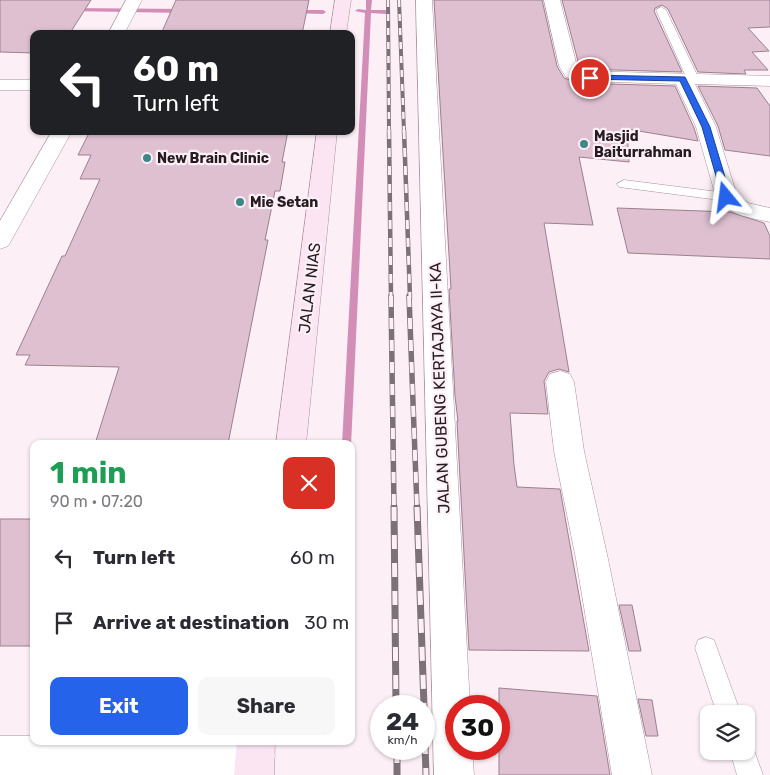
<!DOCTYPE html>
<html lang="en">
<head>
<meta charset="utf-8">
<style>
	:root { --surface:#fff; --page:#f7f7f7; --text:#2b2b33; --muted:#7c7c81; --accent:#2563eb }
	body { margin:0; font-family:Rubik,sans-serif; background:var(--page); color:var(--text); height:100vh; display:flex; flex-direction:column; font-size:19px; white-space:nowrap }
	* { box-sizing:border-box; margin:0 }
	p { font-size:16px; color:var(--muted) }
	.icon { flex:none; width:28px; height:28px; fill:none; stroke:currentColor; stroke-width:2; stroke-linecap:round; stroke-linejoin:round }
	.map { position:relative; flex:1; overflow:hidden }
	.details { position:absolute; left:30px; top:440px; width:325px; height:305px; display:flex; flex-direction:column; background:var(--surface); border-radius:10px; box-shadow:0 1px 4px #0004 }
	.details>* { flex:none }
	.guide { position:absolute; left:30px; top:30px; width:325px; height:105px; border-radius:10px; box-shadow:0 1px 4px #0004; background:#202124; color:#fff; overflow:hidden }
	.fabs { position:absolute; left:700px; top:705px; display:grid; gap:10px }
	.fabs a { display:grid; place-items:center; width:55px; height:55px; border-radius:10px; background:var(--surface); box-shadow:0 1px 4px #0004; font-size:25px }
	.speed { position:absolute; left:370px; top:695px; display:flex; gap:10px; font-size:25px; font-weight:700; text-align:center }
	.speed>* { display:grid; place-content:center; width:65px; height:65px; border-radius:50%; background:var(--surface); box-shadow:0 1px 4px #0004; line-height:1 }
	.speed small { font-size:12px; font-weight:400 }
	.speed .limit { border:8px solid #d22; background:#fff; color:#111 }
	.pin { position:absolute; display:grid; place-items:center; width:42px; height:42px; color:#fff; margin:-21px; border:2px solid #fff; border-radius:50%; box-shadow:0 1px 5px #0007 }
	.me { position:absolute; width:55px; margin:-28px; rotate:344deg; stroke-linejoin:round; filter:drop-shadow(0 0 4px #0008) }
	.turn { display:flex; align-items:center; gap:18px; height:105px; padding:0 20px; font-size:22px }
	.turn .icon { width:65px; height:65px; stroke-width:2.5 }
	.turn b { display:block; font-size:35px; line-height:42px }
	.round { display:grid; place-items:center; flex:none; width:52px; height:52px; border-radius:10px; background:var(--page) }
	.headline { display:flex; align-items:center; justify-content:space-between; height:85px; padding:0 20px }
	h1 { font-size:30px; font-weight:700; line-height:38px; color:#1e9e55 }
	.action { display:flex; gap:10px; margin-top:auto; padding:10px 20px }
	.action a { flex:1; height:58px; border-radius:10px; background:var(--accent); color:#fff; font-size:20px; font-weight:700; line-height:58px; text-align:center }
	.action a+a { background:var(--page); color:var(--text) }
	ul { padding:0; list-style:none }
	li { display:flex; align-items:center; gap:15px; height:65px; padding:0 20px }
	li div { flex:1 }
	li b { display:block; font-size:19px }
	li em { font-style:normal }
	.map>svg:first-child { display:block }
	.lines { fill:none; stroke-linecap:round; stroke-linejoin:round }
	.stream { fill:#d38eb7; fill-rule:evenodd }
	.building { fill:#dec0d1; stroke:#9c8090 }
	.lane-casing { stroke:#ad90a0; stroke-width:1 }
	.street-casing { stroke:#ad90a0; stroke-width:1 }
	.secondary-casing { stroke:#ad90a0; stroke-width:1 }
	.lane { fill:#fff; fill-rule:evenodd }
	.street { fill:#fff; fill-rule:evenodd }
	.secondary { fill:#fbe5f2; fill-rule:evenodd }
	.rail-far3-casing { stroke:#7d7178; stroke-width:4 }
	.rail-far2-casing { stroke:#7d7178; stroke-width:4.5 }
	.rail-far1-casing { stroke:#7d7178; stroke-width:5.5 }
	.rail-casing { stroke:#7d7178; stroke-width:7 }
	.rail-far3 { stroke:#fceff6; stroke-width:2.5; stroke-dasharray:7; stroke-linecap:butt }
	.rail-far2 { stroke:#fceff6; stroke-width:3; stroke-dasharray:9; stroke-linecap:butt }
	.rail-far1 { stroke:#fceff6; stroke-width:4; stroke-dasharray:11; stroke-linecap:butt }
	.rail { stroke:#fceff6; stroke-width:5; stroke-dasharray:14; stroke-linecap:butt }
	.route { fill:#2563eb; stroke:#184099 }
	.poi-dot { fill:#3f8786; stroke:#fceff6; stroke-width:2 }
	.labels { text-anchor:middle; stroke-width:4.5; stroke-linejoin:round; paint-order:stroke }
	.far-poi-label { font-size:14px; font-weight:bold; fill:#261b21; stroke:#fceff6; text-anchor:start }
	.street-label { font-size:16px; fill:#261b21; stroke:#fceff6 }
</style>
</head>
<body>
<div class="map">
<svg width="770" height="775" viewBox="0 0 770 775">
	<rect width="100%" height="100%" fill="#fceff6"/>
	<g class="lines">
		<g class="stream">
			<polygon points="366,0 372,0 371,10 386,10 389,12 386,14 371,13 351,446 351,444 342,444 365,13 355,11 358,9 366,10"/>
			<polygon points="71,8 184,9 187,11 184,13 69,11 69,9"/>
			<polygon points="293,10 323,10 326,12 323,14 291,13 291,11"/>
		</g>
	</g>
	<g class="building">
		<polygon points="0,0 91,0 70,33 34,34 34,53 0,52"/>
		<polygon points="176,0 309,0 302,34 161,34"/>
		<polygon points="434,0 542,0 557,66 564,78 578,83 675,86 694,128 698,141 627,129 629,162 579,157 593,225 544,223 569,372 559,369 549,372 544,381 548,414 510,413 514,465 517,487 560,489 589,651 469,650 457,421 458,421 455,396 449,289 451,289"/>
		<polygon points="562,0 770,0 770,27 748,28 769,51 752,52 768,70 744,70 746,74 698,72 668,9 662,5 655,8 654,11 682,72 582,69 579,65"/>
		<polygon points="698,86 757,88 770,106 770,156 725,150 718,126"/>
		<polygon points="90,131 288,131 282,162 285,162 280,191 275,191 265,240 268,240 228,444 95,444 119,367 25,365 30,355 16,355 62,256 65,256 100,179 80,179 91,155 78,155"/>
		<polygon points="617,208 730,212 764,223 770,236 770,259 628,253"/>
		<rect x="0" y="519" width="34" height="127"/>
		<polygon points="619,605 632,605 641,651 629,651"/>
		<polygon points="499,688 597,696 610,775 499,775"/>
		<polygon points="638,699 652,700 658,736 646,736"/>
	</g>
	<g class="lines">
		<defs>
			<g id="lane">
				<polygon points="661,7 666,10 699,79 697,81 693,82 687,79 656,10"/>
				<polygon points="624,180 727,193 734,197 727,201 619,187 617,184"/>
				<polygon points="706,637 714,640 741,714 717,714 695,648 698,640"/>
				<polygon points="746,740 751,742 763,775 737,775 730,751 746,751"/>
			</g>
			<g id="street">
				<polygon points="126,0 142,0 124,34 108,34"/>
				<polygon points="416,0 432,0 470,706 456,706 456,749 472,749 474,775 434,775"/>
				<path d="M544 0H560L577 66 581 71 770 76V86L695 84 716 127 737 196 748 203 770 208V222C749 217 729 216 716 197L696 127 676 84 578 81 566 77 559 66Z"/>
				<rect x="0" y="80" width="34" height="10"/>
				<polygon points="52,131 72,131 11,241 8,246 0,249 0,221"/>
				<polygon points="560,371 570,374 574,382 584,451 608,559 652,775 612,775 576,559 554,451 546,382 550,374"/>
				<polygon points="0,736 34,736 34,741 267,741 269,742 275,756 269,770 256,775 0,775"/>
			</g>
			<g id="secondary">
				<polygon points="335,0 351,0 346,34 330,34"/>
				<polygon points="317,131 337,131 306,444 276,444"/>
				<polygon points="237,741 275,741 274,775 234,775"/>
			</g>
		</defs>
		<use href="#lane" class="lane-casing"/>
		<use href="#street" class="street-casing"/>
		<use href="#secondary" class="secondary-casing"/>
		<use href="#lane" class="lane"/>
		<use href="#street" class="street"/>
		<use href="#secondary" class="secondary"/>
		<defs>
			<g id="rail-far3">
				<polyline points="388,0 389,132"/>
				<polyline points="399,0 404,132"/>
			</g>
			<g id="rail-far2">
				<polyline points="389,130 391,298"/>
				<polyline points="404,130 410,298"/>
			</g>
			<g id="rail-far1">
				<polyline points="391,296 394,508"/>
				<polyline points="409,296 417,508"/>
			</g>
			<g id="rail">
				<polyline points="394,507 396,706"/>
				<polyline points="417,507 424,706"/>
				<polyline points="424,712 426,775"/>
				<polyline points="397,749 397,775"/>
			</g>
		</defs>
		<use href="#rail-far3" class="rail-far3-casing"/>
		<use href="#rail-far2" class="rail-far2-casing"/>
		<use href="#rail-far1" class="rail-far1-casing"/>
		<use href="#rail" class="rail-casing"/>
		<use href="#rail-far3" class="rail-far3"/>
		<use href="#rail-far2" class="rail-far2"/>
		<use href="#rail-far1" class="rail-far1"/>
		<use href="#rail" class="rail"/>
	</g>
	<polygon class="route" points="590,75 685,77 710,127 731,197 730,199 723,199 722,197 702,127 680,81 587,79 587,76"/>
	<g class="poi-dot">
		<circle cx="584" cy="144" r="5"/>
		<circle cx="147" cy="158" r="5"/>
		<circle cx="240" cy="202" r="5"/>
	</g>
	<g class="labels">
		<g class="far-poi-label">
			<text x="594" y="141">Masjid<tspan x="594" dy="16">Baiturrahman</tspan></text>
			<text x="157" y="163">New Brain Clinic</text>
			<text x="250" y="207">Mie Setan</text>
		</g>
		<g class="street-label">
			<text transform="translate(309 288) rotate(-83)" y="6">JALAN NIAS</text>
			<text transform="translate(439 388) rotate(-92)" y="6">JALAN GUBENG KERTAJAYA II-KA</text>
		</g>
	</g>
</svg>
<div class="fabs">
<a><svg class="icon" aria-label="layers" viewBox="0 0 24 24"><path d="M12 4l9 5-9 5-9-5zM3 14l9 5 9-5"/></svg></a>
</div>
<div class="speed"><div>24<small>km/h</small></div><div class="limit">30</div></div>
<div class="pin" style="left:590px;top:78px;background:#d93025"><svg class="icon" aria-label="arrive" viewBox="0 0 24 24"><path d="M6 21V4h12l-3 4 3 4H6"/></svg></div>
<svg class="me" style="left:726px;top:197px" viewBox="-20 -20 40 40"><path d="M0-17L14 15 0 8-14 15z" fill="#2563eb" stroke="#fff" stroke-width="4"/></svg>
<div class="guide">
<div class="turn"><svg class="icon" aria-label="left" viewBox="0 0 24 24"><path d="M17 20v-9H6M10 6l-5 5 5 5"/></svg><div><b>60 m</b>Turn left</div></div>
</div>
<section class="details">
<div class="headline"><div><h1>1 min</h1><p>90 m · 07:20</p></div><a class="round" style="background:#d93025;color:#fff"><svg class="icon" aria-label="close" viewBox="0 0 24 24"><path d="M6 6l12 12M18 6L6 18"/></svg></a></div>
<ul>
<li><svg class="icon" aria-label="left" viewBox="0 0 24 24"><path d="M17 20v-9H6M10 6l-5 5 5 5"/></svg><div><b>Turn left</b></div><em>60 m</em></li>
<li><svg class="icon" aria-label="arrive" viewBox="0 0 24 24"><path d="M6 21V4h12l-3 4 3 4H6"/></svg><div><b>Arrive at destination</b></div><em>30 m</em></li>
</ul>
<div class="action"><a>Exit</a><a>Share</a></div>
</section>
</div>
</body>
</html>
